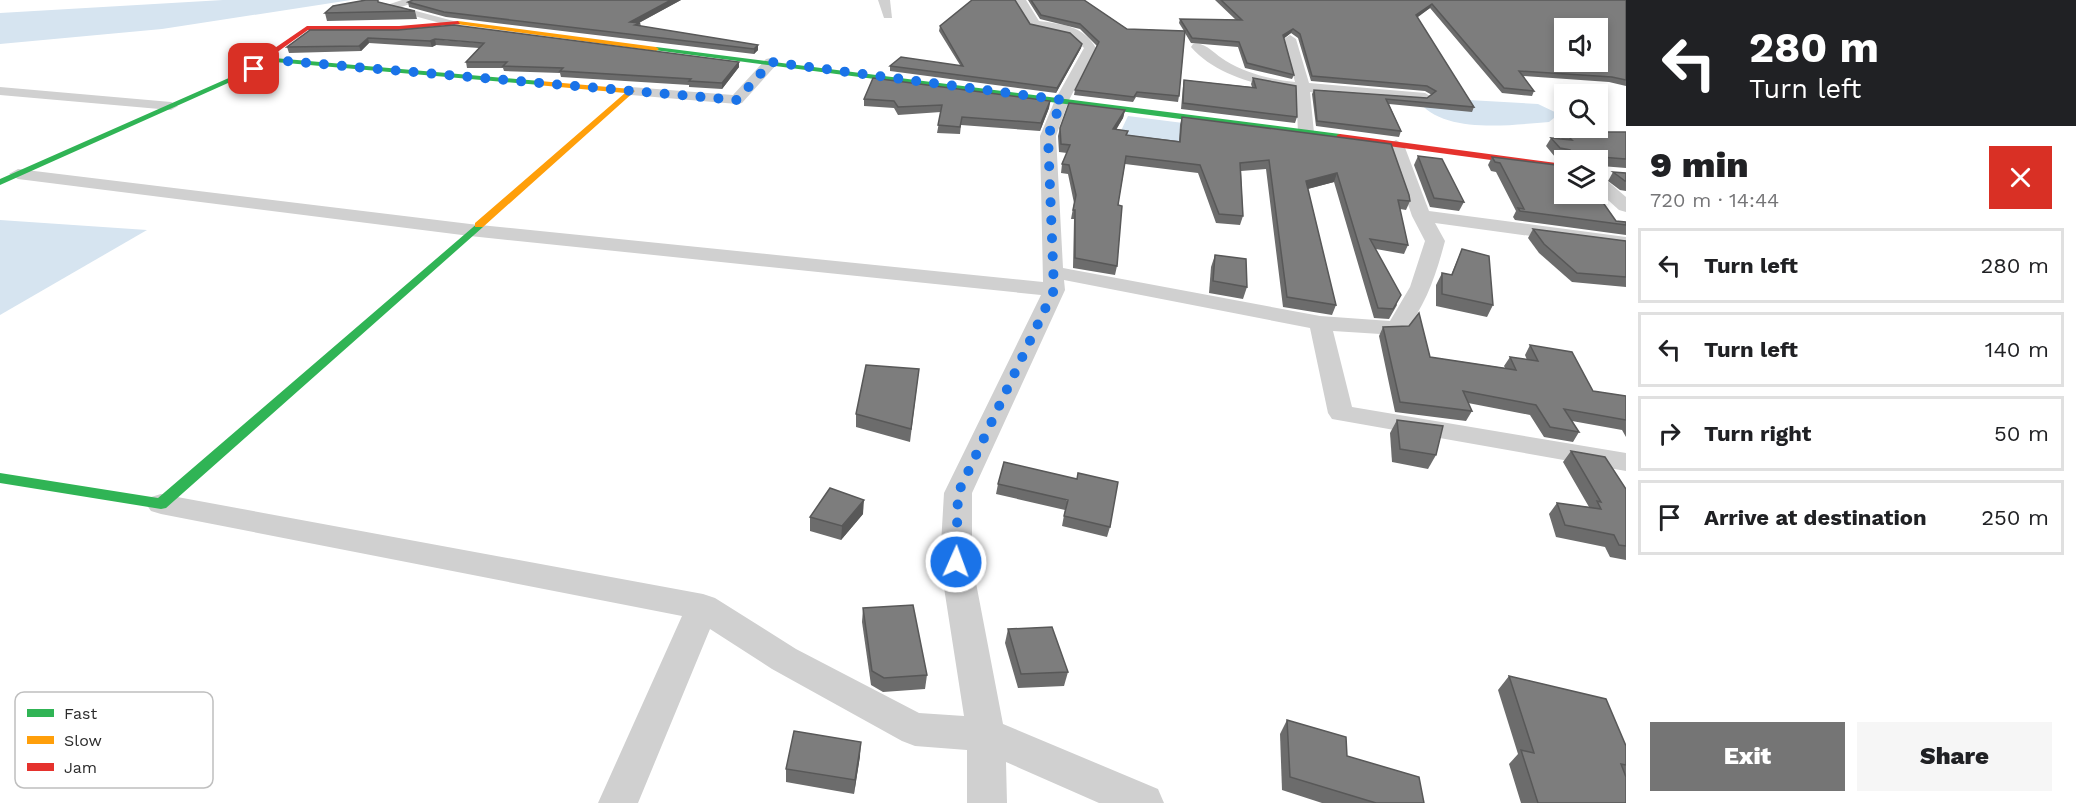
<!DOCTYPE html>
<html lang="en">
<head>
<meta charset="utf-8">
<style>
	:root { --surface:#fff; --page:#f6f6f6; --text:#202124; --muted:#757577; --line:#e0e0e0; --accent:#757575 }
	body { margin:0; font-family:"Work Sans",sans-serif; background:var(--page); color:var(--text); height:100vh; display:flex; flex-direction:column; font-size:22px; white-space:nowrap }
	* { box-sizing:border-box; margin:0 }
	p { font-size:20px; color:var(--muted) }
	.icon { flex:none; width:33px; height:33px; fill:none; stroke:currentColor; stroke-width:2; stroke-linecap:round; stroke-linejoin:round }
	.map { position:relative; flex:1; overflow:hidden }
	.drawer { display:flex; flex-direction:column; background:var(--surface); width:450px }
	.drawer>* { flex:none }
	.top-card { background:#202124; color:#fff; overflow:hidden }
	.controls { position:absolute; left:1554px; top:18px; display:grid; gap:12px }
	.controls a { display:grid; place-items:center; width:54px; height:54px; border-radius:0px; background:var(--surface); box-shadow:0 3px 9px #0003; font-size:30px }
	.pin { position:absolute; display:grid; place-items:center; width:51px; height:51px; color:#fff; margin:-26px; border-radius:12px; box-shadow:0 3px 9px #0006 }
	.me { position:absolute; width:66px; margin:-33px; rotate:2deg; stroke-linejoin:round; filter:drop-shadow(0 0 4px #0008) }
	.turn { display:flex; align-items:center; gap:21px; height:126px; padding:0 24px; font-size:27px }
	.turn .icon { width:78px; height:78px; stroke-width:2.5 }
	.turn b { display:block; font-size:42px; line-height:51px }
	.round { display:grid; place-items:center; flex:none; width:63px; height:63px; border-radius:0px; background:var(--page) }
	.overview { display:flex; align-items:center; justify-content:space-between; height:102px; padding:0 24px }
	h1 { font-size:36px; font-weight:800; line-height:45px }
	.cta { display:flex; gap:12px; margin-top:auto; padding:12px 24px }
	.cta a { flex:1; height:69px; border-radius:0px; background:var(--accent); color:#fff; font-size:24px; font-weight:800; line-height:69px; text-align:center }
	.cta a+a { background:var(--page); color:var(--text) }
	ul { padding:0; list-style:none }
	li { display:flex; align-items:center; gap:18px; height:75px; margin:0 12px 9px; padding:0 12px; border:3px solid var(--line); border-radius:0px }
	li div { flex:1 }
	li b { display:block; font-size:22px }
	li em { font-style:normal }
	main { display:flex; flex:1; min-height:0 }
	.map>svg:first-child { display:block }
	.water { fill:#d6e4f0 }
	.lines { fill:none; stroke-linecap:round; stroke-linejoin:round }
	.street { fill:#d0d0d0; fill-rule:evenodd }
	.fast { fill:#30b455; fill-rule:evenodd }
	.slow { fill:#ff9f0a; fill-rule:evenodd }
	.jam { fill:#e5322d; fill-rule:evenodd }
	.wall { fill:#6c6c6c }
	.shaded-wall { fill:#585858 }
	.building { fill:#7d7d7d; stroke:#585858; stroke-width:1.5; fill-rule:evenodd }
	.route { stroke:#1a73e8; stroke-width:10; stroke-dasharray:0 18 }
	.key { fill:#fff; stroke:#bfbfbf; stroke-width:1.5 }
	.key-label { font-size:16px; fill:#2b2b2b }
</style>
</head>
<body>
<main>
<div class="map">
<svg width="1626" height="803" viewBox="0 0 1626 803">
	<rect width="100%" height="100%" fill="#fff"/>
	<g class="water">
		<polygon points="223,0 351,0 162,29 0,44 0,13"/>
		<path d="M1433 98 1538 104 1559 114 1549 122C1510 125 1441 135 1417 99Z"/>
		<polygon points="1128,116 1191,124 1189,147 1118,137"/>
		<polygon points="0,220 147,230 0,315"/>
	</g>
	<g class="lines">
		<g class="street">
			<polygon points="402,0 422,0 401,7 461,23 455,27 381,7"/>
			<polygon points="878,0 890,0 892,18 884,18"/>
			<path d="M1014 0H1026L1039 21C1062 24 1084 26 1096 48L1069 100 1056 136 1063 268 1320 316 1390 321 1410 287 1425 241 1412 216 1388 145 1396 140 1404 145 1429 211 1626 237V249L1435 223 1445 241C1436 275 1426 305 1404 333L1396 335 1333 331 1352 407 1626 453V471L1332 419 1328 413 1310 328 1064 280 1065 290 972 493V562L1003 724 1158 789 1164 803H1099L1006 762 1007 803H967V750L915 746 902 741 772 669 710 629 638 803H598L682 616 161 514 151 511 146 504 151 497 161 494 703 594 715 598 796 649 919 713 964 716 940 562 944 493 1041 295 470 236 18 179 9 174 18 169 470 224 1043 282 1040 136 1055 100 1084 48 1070 35 1031 27Z"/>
			<path d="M1290 35 1296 39 1309 83 1425 93 1432 97 1425 101 1310 92 1314 133 1306 138 1298 133 1296 90C1261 87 1215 75 1191 47L1193 44C1205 41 1215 55 1226 61 1246 73 1272 80 1295 82L1284 39Z"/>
			<polygon points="771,58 776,59 776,65 742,103 737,104 631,95 624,91 631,87 733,95 766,59"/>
			<polygon points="0,87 171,102 178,106 171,110 0,95"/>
			<polygon points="1598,177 1604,178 1626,197 1626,212 1619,210 1598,191"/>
		</g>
		<g class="fast">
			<polygon points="656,47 1340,134 1344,137 1340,140 654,50"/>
			<polygon points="274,58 540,81 544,83 540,85 275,62 0,185 0,179"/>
			<polygon points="479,222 483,223 483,227 166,508 161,509 0,483 0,473 158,498"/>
		</g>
		<g class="slow">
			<polygon points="458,21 656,47 659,49 656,51 456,24"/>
			<polygon points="540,81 631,89 635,91 483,227 475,227 475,223 625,93 537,85 536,83"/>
		</g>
		<g class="jam">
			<polygon points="458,21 460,24 399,30 308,30 276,53 276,61 272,61 269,52 307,26 399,26"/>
			<polygon points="1340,134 1564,164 1564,170 1337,139 1337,135"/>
		</g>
	</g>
	<g class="wall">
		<polygon points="681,0 639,23 640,23 641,26 758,45 758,50 754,54 446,17 409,7 408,2"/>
		<polygon points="1028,0 1084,0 1127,29 1184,31 1179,23 1180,19 1236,20 1215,0 1626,0 1626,86 1609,82 1523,76 1534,91 1532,96 1502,93 1430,8 1417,17 1474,107 1472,112 1389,104 1401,131 1399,137 1316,126 1312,94 1314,90 1427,98 1432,95 1425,91 1311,81 1298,38 1291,33 1284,38 1294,75 1292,79 1245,68 1238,47 1191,43 1185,33 1179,96 1178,102 1136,97 1133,102 1074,95 1075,90 1097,46 1080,29 1040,19"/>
		<polygon points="379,2 415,11 417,19 327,21 325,13"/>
		<polygon points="1030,24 1082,44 1081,48 1056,93 890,71 890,66 960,65 939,31 940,26"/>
		<polygon points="310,30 739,62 739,67 722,89 689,87 689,85 561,77 560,73 504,71 503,68 467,68 466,62 479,48 436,45 432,47 369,43 361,51 289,53 287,47"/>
		<polygon points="1253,78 1297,117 1295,123 1181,109 1183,86 1184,80 1252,87 1251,84"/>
		<polygon points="864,99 1050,101 1049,108 1040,131 961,125 960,134 937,133 941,112 898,115 894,108 864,106"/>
		<polygon points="1125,110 1123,118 1116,129 1128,131 1127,135 1179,141 1180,125 1182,117 1391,144 1410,201 1406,210 1400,209 1408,245 1404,254 1376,249 1397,305 1389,319 1374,318 1334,182 1308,189 1336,305 1332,315 1283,307 1266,169 1241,171 1243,216 1240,225 1216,223 1198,173 1125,164 1118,205 1117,266 1115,275 1073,268 1074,219 1071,219 1074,203 1068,174 1061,173 1062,164 1067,153 1059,152 1058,136 1060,128"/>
		<polygon points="1564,132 1626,132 1626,168 1601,166 1601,178 1598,184 1598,160 1566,160 1566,159 1555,157 1546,146 1551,138 1561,139"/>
		<polygon points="1418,156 1464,202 1459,211 1430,207 1414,165"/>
		<polygon points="1492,157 1616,221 1626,222 1626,235 1515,220 1513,217 1516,211 1496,172 1491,171 1488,165"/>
		<polygon points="1613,172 1626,173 1626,191 1620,190 1608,181"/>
		<polygon points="1533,229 1626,241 1626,287 1572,282 1539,253 1528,238"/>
		<polygon points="1462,249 1493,305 1487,317 1436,306 1436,285 1442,273 1451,275"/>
		<polygon points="1215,255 1247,287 1243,299 1209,293 1211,267"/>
		<polygon points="1383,327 1430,357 1505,368 1504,366 1510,357 1527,360 1525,355 1530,345 1593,391 1626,396 1626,437 1622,430 1572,421 1579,432 1573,442 1544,437 1530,415 1468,403 1472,411 1466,421 1395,412 1379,336"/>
		<polygon points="919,369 910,442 856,427 856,414"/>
		<polygon points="1397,420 1436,455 1428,469 1392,462 1390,433"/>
		<polygon points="1571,451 1626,489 1626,560 1610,557 1605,547 1556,537 1549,514 1557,503 1589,507 1563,462"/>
		<polygon points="1004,462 1110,527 1107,537 1062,526 1065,510 996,494 998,484"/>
		<polygon points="863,514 841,540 810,531 810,517"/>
		<polygon points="863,608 927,675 925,689 883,692 871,685 862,622"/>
		<polygon points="1008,629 1068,672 1064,686 1018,688 1005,643"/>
		<polygon points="1509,676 1626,746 1626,803 1521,803 1509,764 1518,754 1498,690"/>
		<polygon points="1287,720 1424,803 1322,803 1282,790 1280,734"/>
		<polygon points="860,756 854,794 786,782 786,769"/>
	</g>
	<g class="shaded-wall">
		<polygon points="671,0 681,0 631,27 630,22"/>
		<polygon points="1432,4 1430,8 1414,20 1416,15"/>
		<polygon points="1293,29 1291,33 1282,40 1283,35"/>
		<polygon points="368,38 369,43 361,51 359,46"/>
		<polygon points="435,39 436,45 432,47 430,41"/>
		<polygon points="1082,44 1081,48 1056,93 1057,88"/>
		<polygon points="758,45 758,50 754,54 754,49"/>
		<polygon points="739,62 739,67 722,89 722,83"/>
		<polygon points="1050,101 1049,108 1040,131 1041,123"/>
		<polygon points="1125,110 1123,118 1112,137 1113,129"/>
		<polygon points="1337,173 1334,182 1303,190 1306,181"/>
		<polygon points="864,500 863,514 841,540 842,526"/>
		<polygon points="861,742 860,756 854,794 855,780"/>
	</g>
	<g class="building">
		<polygon points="366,0 378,0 378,2 415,11 325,13 333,6"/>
		<polygon points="413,0 671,0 630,22 640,23 635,25 758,45 754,49 444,12 408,2"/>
		<polygon points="972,0 1015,0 1030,24 1070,33 1082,44 1057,88 890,66 901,57 963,66 940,26"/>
		<polygon points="1031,0 1084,0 1127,29 1185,31 1179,96 1137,92 1134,97 1075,90 1099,42 1080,24 1041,15"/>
		<path d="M1221 0H1626V80L1612 77 1519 71 1534 91 1504 88 1432 4 1416 15 1474 107 1386 99 1401 131 1317 121 1314 90 1427 98 1436 91 1427 86 1312 76 1300 34 1293 29 1283 35 1294 75 1247 63 1239 42 1192 38 1180 19 1242 20ZM1564 28H1598V62H1564Z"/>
		<polygon points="454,25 739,62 722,83 689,81 691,79 560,71 563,68 503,66 507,62 466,62 484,43 435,39 430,41 368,38 359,46 287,47 310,30 398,30"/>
		<polygon points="873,78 1050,101 1041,123 962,117 960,127 938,125 942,105 898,107 894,101 864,99"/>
		<polygon points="1253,78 1296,86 1297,117 1183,103 1184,80 1256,88"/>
		<polygon points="1069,103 1125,110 1113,129 1128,131 1126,135 1180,142 1182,117 1391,144 1409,195 1410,201 1398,200 1408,245 1370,239 1401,295 1393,309 1378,308 1337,173 1306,181 1336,305 1287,297 1269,160 1240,163 1243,216 1219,214 1200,165 1126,156 1118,205 1122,206 1117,266 1075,258 1075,210 1073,210 1076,195 1069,165 1062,164 1070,145 1061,144 1060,128"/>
		<polygon points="1564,132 1626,132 1626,159 1601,157 1601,178 1598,178 1598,160 1571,160 1570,150 1560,148 1551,138 1572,140"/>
		<polygon points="1418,156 1442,159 1464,202 1434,198"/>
		<polygon points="1492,157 1564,166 1564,194 1597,194 1616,221 1626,222 1626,225 1520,211 1518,208 1524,209 1500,163 1495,162"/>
		<polygon points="1613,172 1626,173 1626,181 1625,181"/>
		<polygon points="1533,229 1626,241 1626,277 1577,273 1544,244"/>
		<polygon points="1462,249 1489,256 1493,305 1442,294 1442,273 1452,275"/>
		<polygon points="1215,255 1246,259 1247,287 1213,281"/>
		<polygon points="1419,313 1430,357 1516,370 1510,357 1538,361 1530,345 1572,352 1593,391 1626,396 1626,420 1564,409 1579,432 1550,427 1536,405 1463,391 1472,411 1400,402 1383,327 1409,326"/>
		<polygon points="866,365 919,369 911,429 856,414"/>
		<polygon points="1397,420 1443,426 1436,455 1400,449"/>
		<polygon points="1571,451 1605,457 1626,489 1626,546 1619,545 1614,535 1565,525 1557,503 1601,509 1597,501 1601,502"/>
		<polygon points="1004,462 1077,479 1078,473 1118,482 1110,527 1064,516 1068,500 998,484"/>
		<polygon points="830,488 864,500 842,526 810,517"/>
		<polygon points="913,605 927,675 884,678 872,671 863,608"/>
		<polygon points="1052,627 1068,672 1021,674 1008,629"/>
		<polygon points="1509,676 1606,699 1626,746 1626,765 1621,764 1626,777 1626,803 1538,803 1521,750 1534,753"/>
		<polygon points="1287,720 1346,737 1347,756 1419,777 1424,803 1376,803 1290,777"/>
		<polygon points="794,731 861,742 855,780 786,769"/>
	</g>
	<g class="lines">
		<polyline class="route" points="254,69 274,60 737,100 771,62 1062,100 1048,136 1054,290 958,493 956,562"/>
	</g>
	<rect x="15" y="692" width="198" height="96" rx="9" class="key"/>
	<rect x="27" y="709" width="27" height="8" fill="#30b455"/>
	<rect x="27" y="736" width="27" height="8" fill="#ff9f0a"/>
	<rect x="27" y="763" width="27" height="8" fill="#e5322d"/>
	<g class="key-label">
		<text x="64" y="719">Fast</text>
		<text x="64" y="746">Slow</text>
		<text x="64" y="773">Jam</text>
	</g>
</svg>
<div class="controls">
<a><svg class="icon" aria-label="sound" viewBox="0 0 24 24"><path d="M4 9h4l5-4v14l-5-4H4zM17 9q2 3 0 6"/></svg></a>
<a><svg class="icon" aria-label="search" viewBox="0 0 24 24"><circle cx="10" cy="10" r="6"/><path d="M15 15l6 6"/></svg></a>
<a><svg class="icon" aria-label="layers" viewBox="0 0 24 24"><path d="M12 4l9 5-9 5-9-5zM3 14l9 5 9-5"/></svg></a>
</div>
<div class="pin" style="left:254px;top:69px;background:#d93025"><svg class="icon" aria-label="arrive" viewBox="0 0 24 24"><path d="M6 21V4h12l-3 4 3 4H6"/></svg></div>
<svg class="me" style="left:956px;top:562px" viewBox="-20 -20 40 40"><circle r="17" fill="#1a73e8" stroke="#fff" stroke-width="3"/><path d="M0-11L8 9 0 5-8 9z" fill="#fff"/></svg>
</div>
<section class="drawer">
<div class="top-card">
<div class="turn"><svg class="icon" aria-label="left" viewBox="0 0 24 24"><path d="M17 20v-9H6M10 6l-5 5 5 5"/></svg><div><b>280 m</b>Turn left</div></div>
</div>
<div class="overview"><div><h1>9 min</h1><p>720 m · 14:44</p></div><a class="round" style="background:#d93025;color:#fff"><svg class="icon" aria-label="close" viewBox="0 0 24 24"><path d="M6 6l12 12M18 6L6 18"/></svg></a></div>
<ul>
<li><svg class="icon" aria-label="left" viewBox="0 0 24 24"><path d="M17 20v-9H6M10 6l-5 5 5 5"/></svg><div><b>Turn left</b></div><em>280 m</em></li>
<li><svg class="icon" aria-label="left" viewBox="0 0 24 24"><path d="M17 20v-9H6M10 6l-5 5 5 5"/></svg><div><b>Turn left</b></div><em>140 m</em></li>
<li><svg class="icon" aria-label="right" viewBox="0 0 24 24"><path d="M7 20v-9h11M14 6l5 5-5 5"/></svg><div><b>Turn right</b></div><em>50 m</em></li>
<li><svg class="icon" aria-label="arrive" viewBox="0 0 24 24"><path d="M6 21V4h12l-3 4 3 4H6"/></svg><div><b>Arrive at destination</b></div><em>250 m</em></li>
</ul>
<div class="cta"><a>Exit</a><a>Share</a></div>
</section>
</main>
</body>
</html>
